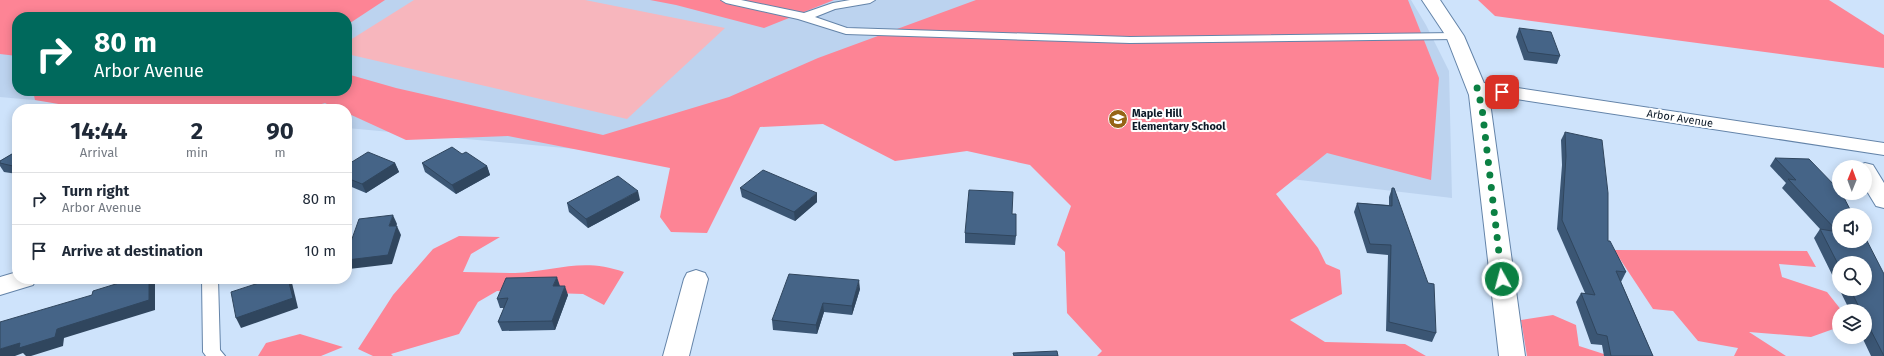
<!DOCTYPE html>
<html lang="en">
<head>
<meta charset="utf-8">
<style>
	:root { --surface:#fff; --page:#f6f6f7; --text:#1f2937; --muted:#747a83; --line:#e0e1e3 }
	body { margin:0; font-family:"Fira Sans",sans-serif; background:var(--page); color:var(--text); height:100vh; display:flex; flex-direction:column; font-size:15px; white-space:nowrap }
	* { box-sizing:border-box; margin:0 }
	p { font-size:13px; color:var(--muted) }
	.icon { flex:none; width:22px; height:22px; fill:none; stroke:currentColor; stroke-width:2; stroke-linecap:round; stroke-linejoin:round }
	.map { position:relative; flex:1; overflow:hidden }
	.side { position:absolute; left:12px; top:104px; width:340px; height:180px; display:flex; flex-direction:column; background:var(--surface); border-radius:16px; box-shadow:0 2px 10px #0003 }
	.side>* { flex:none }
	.top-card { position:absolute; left:12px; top:12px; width:340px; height:84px; border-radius:16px; box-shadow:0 2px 10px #0003; background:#00695c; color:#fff; overflow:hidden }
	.needle { width:26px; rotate:1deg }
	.controls { position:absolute; left:1832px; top:160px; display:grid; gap:8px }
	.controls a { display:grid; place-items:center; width:40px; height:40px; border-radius:50%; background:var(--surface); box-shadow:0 2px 10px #0003; font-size:20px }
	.pin { position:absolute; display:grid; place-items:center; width:34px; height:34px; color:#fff; margin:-17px; border-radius:8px; box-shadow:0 2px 6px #0006 }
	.me { position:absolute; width:44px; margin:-22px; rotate:353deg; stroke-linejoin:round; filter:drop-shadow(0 0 3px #0008) }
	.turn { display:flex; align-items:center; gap:14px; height:84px; padding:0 16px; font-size:18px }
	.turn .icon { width:52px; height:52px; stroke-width:2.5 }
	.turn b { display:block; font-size:28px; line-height:34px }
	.eta { display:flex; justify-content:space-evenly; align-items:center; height:68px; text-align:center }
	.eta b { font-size:24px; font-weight:700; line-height:28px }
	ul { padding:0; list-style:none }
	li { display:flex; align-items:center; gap:12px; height:52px; padding:0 16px; border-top:1px solid var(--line) }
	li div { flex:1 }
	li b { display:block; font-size:15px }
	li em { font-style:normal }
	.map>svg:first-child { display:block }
	.built { fill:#bcd3ef; fill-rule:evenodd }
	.green { fill:#f7b6bd }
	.forest { fill:#fd8495 }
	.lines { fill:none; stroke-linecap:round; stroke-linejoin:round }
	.lane-casing { stroke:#6484a9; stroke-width:2 }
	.street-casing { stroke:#6484a9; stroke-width:2 }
	.secondary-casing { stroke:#6484a9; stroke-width:2 }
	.lane { fill:#fff; fill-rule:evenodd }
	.street { fill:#fff; fill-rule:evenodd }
	.secondary { fill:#fff; fill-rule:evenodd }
	.wall { fill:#3b5674; fill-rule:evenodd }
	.shaded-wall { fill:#30465e }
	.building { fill:#456487; stroke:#30465e }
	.route { stroke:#0b8043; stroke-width:7; stroke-dasharray:0 12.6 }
	.labels { text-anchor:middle; stroke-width:4; stroke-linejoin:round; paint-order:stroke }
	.poi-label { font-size:11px; font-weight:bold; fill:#0d1a28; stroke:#fff; text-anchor:start }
	.street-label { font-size:11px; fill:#0d1a28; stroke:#fff }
</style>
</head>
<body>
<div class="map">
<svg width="1884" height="356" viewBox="0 0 1884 356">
	<rect width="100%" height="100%" fill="#cee3fb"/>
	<path class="built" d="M0 0H1411L1426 25 1449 71 1452 198 749 115 694 160 347 128V109H134L0 97ZM17 17H347V91H17Z"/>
	<polygon class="green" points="414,0 585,0 725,28 627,119 347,54 347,42"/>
	<g class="forest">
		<polygon points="0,0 385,0 347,25 347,17 17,17 17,56 0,54"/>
		<polygon points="650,0 834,0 764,28 676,5"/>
		<polygon points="976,0 1408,0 1439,78 1431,180 1327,153 1276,194 1318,248 1326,264 1340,270 1342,294 1290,320 1325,342 1405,344 1426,356 1097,356 1102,351 1067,313 1065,252 1057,245 1071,206 1030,165 967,151 895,161 823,124 760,127 707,233 671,232 660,217 670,168 508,136 406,140 347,113 347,109 337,109 325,103 305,109 88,109 35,100 33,91 347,91 347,74 396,88 603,135 729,97 818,58"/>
		<polygon points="1478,0 1829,0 1884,35 1884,68 1495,16"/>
		<path d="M459 236 500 237 471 254 463 272C480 272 498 273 515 273 555 271 583 257 624 272L604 305 583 294 497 291 478 302 459 334 391 354 393 356H373L358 349 393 295 433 249Z"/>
		<polygon points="1614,250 1807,251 1816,267 1779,264 1782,277 1827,292 1842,311 1839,311 1839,327 1811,337 1749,332 1786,356 1734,356 1738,348 1698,341 1673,311 1653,309"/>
		<polygon points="1553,315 1576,325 1579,346 1610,356 1527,356 1521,320"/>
		<polygon points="300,334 343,347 321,356 258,356 266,343"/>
	</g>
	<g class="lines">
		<defs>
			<g id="lane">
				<polygon points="721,0 741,0 804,13 833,3 850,0 875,0 870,3 835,9 815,17 847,28 1130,37 1455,33 1461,36 1455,39 1130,43 846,34 798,19 726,3"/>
				<polygon points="202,279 218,279 220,350 225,356 206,356 203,352"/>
			</g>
			<g id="street">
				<polygon points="1477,82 1884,143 1884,155 1470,92 1467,88 1470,84"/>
				<polygon points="1865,163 1873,165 1884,183 1884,208 1876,206 1865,188 1865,167 1856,167"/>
				<polygon points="696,270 705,273 708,279 689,356 663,356 684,279 687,273"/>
				<polygon points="17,272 17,279 36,279 33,285 0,295 0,277"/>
			</g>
			<polygon id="secondary" points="1422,0 1440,0 1464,36 1489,95 1525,356 1499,356 1469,95 1446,36"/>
		</defs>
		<use href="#lane" class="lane-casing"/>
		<use href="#street" class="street-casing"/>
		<use href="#secondary" class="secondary-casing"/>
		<use href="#lane" class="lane"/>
		<use href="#street" class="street"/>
		<use href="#secondary" class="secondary"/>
	</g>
	<g class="wall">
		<polygon points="1519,28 1560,56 1557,64 1524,60 1516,37"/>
		<polygon points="1565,132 1608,241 1626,272 1621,282 1653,356 1604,356 1602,345 1591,344 1576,302 1581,293 1585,293 1557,229 1562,165 1561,140"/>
		<polygon points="17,151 17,174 4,172 0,166 0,161"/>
		<polygon points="462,154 487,166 490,175 456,194 425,172 422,163"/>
		<path d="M1775 158 1839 190 1884 356H1871L1862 337H1865V311H1850L1814 238 1820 229 1782 188 1786 183 1770 166ZM1839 263 1865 289H1839Z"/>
		<polygon points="395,163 399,172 366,193 347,185 347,165"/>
		<polygon points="740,188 817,202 795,221 742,197"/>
		<polygon points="1392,188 1436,333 1432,342 1386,331 1388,255 1367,253 1354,212 1357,203 1389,205 1389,197"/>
		<polygon points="640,200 588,228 569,212 567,203"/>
		<polygon points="1012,214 1016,236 1015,245 965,243 965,233"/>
		<polygon points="560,286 568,295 555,330 502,331 498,322 504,308 500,308 497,299"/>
		<polygon points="860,289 852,315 824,312 817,334 773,330 772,320"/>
	</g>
	<g class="shaded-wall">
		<polygon points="395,163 399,172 366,193 362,184"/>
		<polygon points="487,166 490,175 456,194 452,185"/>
		<polygon points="638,191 640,200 588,228 586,219"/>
		<polygon points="817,193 817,202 795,221 794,212"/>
		<polygon points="393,215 397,224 393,236 389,226"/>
		<polygon points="397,226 401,235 392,264 349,269 347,265 347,260"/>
		<polygon points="557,277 560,286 553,286"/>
		<polygon points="149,279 153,279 155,283 155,310 64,338 63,346 31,356 26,356 23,353 15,356 0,356 0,349 57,329"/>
		<polygon points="288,279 289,279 292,283 298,308 241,328 236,318"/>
		<polygon points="859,280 860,289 852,315 852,306"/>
		<polygon points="565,286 568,295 555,330 552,321"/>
		<polygon points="823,303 824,312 817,334 816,325"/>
	</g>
	<g class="building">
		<polygon points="1519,28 1551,32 1560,56 1528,52"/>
		<polygon points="1565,132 1602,140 1608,193 1608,241 1610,241 1626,272 1616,271 1653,356 1611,356 1607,336 1597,334 1581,293 1595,295 1562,220 1566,156"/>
		<polygon points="452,147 462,154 466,152 487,166 452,185 422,163"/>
		<polygon points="17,151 17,167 0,163 0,161"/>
		<polygon points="368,152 395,163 362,184 347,178 347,165"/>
		<polygon points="1775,158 1809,159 1839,190 1839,193 1842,194 1853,215 1839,215 1839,241 1865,241 1865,237 1884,274 1884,356 1865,319 1865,311 1861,311 1850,289 1865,289 1865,263 1839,263 1839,266 1820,229 1838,232 1788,179 1796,180"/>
		<polygon points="763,170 817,193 794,212 740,188"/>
		<polygon points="618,176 638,191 586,219 567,203"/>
		<polygon points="1392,188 1394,188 1428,283 1434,284 1436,333 1389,322 1391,245 1370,244 1357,203 1392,206"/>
		<polygon points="969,190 1013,192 1012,214 1016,214 1016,236 965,233"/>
		<polygon points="393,215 389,226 397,226 388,255 347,260 347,253 359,219"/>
		<polygon points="789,274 859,280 852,306 823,303 816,325 772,320"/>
		<polygon points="557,277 553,286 565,286 552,321 498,322 508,298 497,299 506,278"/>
		<polygon points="132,279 149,279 149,300 57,329 55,337 19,348 20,343 0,349 0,322 92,295 93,291"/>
		<polygon points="271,279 288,279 293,298 236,318 231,292"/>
		<polygon points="1057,351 1058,356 1014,356 1013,353"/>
	</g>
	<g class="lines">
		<polyline class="route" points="1502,92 1477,88 1482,108 1502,279"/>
	</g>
	<defs>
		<symbol id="school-disc" viewBox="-11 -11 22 22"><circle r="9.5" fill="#956416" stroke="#fff"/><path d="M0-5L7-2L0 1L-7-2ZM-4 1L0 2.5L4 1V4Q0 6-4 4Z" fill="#fff"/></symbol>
	</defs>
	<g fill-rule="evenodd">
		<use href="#school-disc" x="1107" y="108" width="22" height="22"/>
	</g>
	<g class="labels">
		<g class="poi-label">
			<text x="1132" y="117">Maple Hill<tspan x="1132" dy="13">Elementary School</tspan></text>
		</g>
		<g class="street-label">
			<text transform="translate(1680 118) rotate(9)" y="4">Arbor Avenue</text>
		</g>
	</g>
</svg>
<div class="controls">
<a><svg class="needle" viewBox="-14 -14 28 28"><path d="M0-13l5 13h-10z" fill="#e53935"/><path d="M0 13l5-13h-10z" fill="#747a83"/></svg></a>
<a><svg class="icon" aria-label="sound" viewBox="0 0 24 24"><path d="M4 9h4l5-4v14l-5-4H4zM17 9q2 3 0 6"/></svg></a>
<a><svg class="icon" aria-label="search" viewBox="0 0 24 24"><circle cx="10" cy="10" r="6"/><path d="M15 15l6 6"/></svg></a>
<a><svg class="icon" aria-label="layers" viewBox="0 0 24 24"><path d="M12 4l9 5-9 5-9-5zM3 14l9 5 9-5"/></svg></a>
</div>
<div class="pin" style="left:1502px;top:92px;background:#d93025"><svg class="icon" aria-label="arrive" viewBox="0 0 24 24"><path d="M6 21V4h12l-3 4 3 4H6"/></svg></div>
<svg class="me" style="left:1502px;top:279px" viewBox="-20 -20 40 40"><circle r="17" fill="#0b8043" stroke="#fff" stroke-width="3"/><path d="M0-11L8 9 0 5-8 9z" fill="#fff"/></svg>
<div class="top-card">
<div class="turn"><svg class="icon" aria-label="right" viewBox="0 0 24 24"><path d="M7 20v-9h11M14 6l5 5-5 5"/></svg><div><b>80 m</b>Arbor Avenue</div></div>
</div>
<section class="side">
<div class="eta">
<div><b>14:44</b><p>Arrival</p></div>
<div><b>2</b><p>min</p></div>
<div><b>90</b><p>m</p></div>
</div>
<ul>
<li><svg class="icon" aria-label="right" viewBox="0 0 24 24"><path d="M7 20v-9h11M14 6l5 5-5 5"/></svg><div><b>Turn right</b><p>Arbor Avenue</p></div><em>80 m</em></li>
<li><svg class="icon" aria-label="arrive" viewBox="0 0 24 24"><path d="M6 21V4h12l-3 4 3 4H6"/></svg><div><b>Arrive at destination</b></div><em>10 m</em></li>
</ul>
</section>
</div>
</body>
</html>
